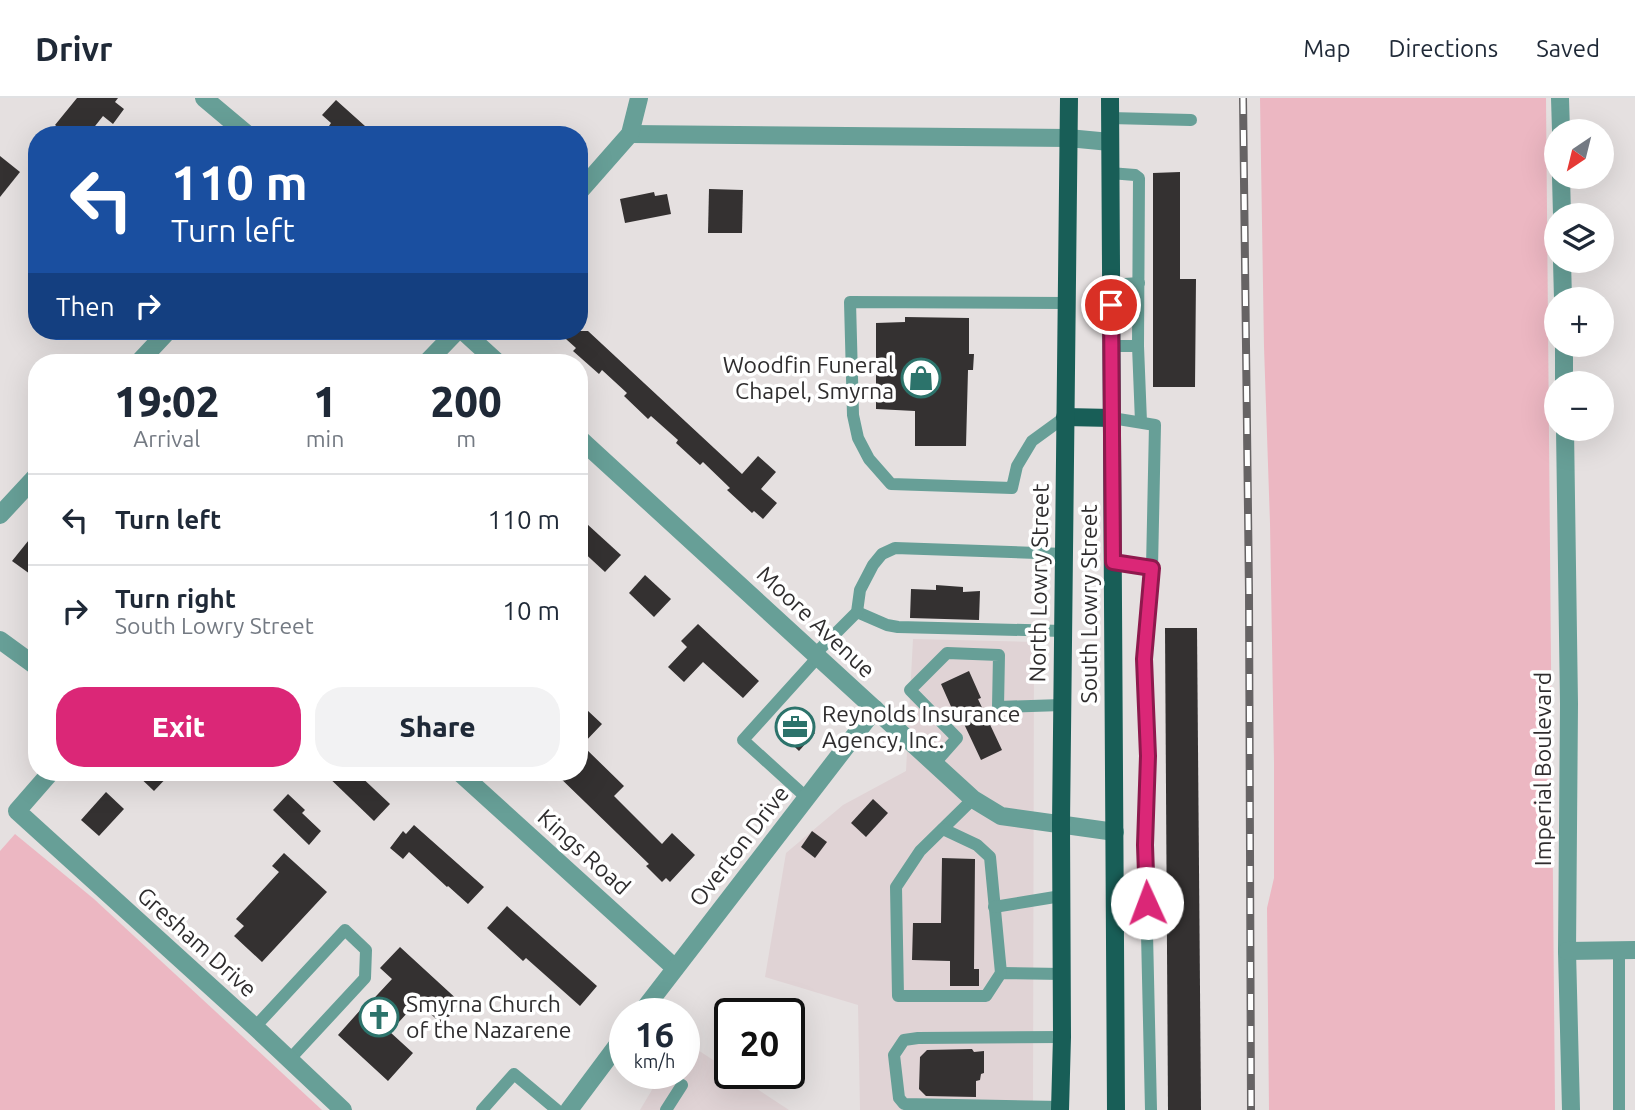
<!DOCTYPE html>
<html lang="en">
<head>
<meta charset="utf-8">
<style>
	:root { --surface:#fff; --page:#f2f2f3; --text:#1f2937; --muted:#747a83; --line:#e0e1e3; --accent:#db2777 }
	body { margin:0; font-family:Ubuntu,sans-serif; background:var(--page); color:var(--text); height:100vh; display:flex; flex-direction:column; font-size:26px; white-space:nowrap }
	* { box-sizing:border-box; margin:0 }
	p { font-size:23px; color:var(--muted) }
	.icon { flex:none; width:38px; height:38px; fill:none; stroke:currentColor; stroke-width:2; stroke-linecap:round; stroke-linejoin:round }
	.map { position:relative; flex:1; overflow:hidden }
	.drawer { position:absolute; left:28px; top:256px; width:560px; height:427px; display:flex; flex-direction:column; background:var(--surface); border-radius:28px; box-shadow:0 7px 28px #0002 }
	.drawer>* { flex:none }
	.banner { position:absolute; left:28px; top:28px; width:560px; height:214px; border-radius:28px; box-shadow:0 7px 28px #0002; background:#1a4fa0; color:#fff; overflow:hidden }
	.needle { width:46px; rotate:215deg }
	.buttons { position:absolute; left:1544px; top:21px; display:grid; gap:14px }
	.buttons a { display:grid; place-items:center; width:70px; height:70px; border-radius:50%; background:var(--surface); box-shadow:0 7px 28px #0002; font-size:35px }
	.speed { position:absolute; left:609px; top:900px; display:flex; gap:14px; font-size:35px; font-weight:700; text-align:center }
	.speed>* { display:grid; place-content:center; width:91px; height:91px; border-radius:50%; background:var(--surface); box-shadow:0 7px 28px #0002; line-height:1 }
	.speed small { font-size:18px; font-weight:400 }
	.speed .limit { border:4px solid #111; border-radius:10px; background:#fff; color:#111 }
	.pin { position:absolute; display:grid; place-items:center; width:60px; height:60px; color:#fff; margin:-30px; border:4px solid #fff; border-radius:50%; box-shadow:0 2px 7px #0007 }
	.me { position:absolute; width:77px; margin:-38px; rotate:358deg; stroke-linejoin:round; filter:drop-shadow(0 0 5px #0008) }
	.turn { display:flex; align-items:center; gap:24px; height:147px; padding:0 28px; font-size:32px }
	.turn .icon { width:91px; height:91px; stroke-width:2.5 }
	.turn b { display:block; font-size:49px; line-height:60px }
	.then { display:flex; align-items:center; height:66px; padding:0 28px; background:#0003; gap:14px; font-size:26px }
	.eta { display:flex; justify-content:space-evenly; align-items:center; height:119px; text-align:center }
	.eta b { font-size:42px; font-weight:800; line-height:49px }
	.action { display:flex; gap:14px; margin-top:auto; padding:14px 28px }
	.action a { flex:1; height:80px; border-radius:28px; background:var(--accent); color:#fff; font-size:28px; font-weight:800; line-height:80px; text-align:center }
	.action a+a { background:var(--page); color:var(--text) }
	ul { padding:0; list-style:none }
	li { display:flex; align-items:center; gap:21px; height:91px; padding:0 28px; border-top:2px solid var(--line) }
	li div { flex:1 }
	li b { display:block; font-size:26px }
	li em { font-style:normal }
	header { display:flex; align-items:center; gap:42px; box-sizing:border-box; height:98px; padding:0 35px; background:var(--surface); border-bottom:2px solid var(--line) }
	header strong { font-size:33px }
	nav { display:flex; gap:38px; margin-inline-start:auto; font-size:24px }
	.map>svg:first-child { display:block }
	.built { fill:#e0d3d5 }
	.green { fill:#ecb7c2 }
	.building { fill:#343131 }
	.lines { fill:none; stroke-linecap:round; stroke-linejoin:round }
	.lane { stroke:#679f97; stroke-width:12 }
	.street { stroke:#679f97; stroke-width:18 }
	.primary { stroke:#185e57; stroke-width:18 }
	.rail-casing { stroke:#666364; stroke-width:8 }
	.rail { stroke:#fff; stroke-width:5; stroke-dasharray:16; stroke-linecap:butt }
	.route-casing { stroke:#8e194d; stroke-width:18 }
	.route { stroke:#db2777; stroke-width:12 }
	.labels { text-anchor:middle; stroke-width:7; stroke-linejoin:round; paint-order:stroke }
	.poi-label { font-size:23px; fill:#2f2d2e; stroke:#fff; text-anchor:start }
	.street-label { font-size:23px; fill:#2f2d2e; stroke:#fff }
</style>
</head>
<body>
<header>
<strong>Drivr</strong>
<nav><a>Map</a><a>Directions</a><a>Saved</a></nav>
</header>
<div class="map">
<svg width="1635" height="1012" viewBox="0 0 1635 1012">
	<rect width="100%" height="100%" fill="#e5e0e0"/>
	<g class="built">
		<polygon points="913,541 1034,544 1033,1012 860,1012 858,907 765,879 786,755 843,707 906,673"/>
		<polygon points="684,943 730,973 730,975 733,975 789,1012 640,1012 662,975 684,975"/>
	</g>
	<g class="green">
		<polygon points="1260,0 1546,0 1555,1012 1269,1012 1267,810 1274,780 1274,665 1270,425 1264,249"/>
		<polygon points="15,736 94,801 322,1012 0,1012 0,753"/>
	</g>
	<g class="building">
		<polygon points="77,0 118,0 115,4 124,11 113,26 103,18 88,37 68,37 55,27"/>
		<polygon points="336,2 375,37 338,37 329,28 331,25 322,17"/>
		<polygon points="0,58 20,74 0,99"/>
		<polygon points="1180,74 1180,181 1196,181 1195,289 1153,289 1153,75"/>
		<polygon points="709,91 743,92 742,135 708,135"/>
		<polygon points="654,94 655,98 667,96 671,116 625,125 620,101"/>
		<polygon points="905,219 969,220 969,256 974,256 973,272 968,272 966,348 915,348 915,313 876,311 876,225 905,224"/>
		<polygon points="557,233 588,233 742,376 758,358 776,374 761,391 777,405 763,421 754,413 752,415 727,392 730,390 703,364 700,367 676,345 678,342 651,318 648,321 624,298 627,295 602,272 599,276 573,253 576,250"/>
		<polygon points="587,426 621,457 605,474 579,450 579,435"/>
		<polygon points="37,432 37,481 12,463"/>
		<polygon points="645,477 671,501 654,519 629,495"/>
		<polygon points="936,487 963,489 963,494 980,493 979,522 910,520 911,491 936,492"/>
		<polygon points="698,526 759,583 743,600 703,564 684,584 668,569 687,549 681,543"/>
		<polygon points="1165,530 1197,530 1201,1012 1168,1012"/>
		<polygon points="969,573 981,600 978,601 1002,652 981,662 957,611 953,613 941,586"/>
		<polygon points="587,612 602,626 582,647 624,688 614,698 662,746 672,735 695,757 670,784 666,780 662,784 646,768 649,766 554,674 579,674 579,619"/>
		<polygon points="794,615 815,635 799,653 777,632"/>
		<polygon points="134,674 172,674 154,693"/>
		<polygon points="323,674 356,674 390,706 374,723"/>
		<polygon points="106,694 124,711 99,738 81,722"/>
		<polygon points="288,696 305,712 302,715 321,733 309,747 273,712"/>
		<polygon points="873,701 888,715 866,739 851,725"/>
		<polygon points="414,727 484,789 468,806 448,788 447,789 409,754 403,761 390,750 403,733 406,736"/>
		<polygon points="812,733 827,744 815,760 801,749"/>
		<polygon points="284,755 327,794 262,864 234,838 244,828 236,821 279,774 272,768"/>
		<polygon points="942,760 975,761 974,871 979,871 979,888 950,888 950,863 912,862 913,825 941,825"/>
		<polygon points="507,808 597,888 580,908 526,860 523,863 487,830"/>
		<polygon points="400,849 461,905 442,926 417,904 390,934 413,955 388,983 338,937 363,909 364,911 392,881 380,870"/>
		<polygon points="972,951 974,954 984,953 984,975 981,976 980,982 976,983 976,999 926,998 919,991 920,959 927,952"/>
	</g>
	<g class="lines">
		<g class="lane">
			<polyline points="1110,20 1191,22"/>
			<polyline points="1110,75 1135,77 1139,80 1138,248 1141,324"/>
			<polyline points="1111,187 1139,185"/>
			<polyline points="1112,248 1138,248"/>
			<polyline points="1065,319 1032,343 1017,368 1012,390 891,386 869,361 858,340 853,317 850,204 1066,205"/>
			<polyline points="1112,320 1155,327 1152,470 1145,561 1148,658 1145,747 1151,1012"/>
			<polyline points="1113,464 1152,470"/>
			<polyline points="857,514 887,527 898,529 1063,533"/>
			<polyline points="815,556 857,514 860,492 873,467 882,456 895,450 1064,456"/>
			<polyline points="934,666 957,640 910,592 947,555 999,557 998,609 1062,607"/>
			<polyline points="807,700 743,642 818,559"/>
			<polyline points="973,701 920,753 896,789 898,898 986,898 1001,875 1062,876"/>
			<polyline points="943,731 977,747 990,759 1001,875"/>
			<polyline points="994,809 1061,798"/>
			<polyline points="1619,852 1619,1012"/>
			<polyline points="255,929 345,832 366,852 365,880 289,962"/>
			<polyline points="1060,1009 904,1006 899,1000 894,957 904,942 918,940 1062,939"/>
			<polyline points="482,1012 514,976 557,1012"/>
			<polyline points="666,1012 682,987"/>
		</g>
		<g class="street">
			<polyline points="204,0 248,37"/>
			<polyline points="1560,0 1561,33"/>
			<polyline points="630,36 1068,40 1110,44"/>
			<polyline points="1561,79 1562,117"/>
			<polyline points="579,94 630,36 639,0"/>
			<polyline points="1562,163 1563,201"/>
			<polyline points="463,233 497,264"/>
			<polyline points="1564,247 1564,285"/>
			<polyline points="139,264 168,233"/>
			<polyline points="427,264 457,233"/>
			<polyline points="1565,331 1569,606 1567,853 1571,1012"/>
			<polyline points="579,340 973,701 1001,718 1115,734"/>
			<polyline points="0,417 37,377"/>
			<polyline points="0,542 37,569"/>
			<polyline points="51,674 17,713 255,929 343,1012"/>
			<polyline points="459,674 675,870"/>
			<polyline points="1567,853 1635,852"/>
			<polyline points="641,915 875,611"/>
			<polyline points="569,1012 625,937"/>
		</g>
		<g class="primary">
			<polyline points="1110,0 1116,1012"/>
			<polyline points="1065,319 1112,320"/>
			<polyline points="1060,1012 1062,939 1061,726 1069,0"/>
		</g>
		<defs>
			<polyline id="rail" points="1243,0 1249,495 1251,1012"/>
		</defs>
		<use href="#rail" class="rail-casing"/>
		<use href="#rail" class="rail"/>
	</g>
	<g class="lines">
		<defs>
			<polyline id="route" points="1111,207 1113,464 1152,470 1144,561 1148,658 1145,747 1147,805"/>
		</defs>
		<use href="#route" class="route-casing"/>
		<use href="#route" class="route"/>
	</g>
	<defs>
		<symbol id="shop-ring" viewBox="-11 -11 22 22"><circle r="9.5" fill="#fff" stroke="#2c736b" stroke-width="1.5"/><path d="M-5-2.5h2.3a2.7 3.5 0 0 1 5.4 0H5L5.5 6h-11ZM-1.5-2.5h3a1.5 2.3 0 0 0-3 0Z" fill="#2c736b"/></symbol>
		<symbol id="office-ring" viewBox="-11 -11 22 22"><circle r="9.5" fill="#fff" stroke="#2c736b" stroke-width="1.5"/><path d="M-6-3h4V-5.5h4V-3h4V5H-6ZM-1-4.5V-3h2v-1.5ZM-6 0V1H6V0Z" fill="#2c736b"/></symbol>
		<symbol id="church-ring" viewBox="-11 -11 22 22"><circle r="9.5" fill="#fff" stroke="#2c736b" stroke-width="1.5"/><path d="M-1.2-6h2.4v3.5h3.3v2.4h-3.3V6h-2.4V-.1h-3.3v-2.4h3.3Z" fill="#2c736b"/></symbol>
	</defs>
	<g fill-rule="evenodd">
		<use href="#shop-ring" x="899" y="258" width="44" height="44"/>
		<use href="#office-ring" x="773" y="607" width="44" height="44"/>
		<use href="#church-ring" x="357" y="897" width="44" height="44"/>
	</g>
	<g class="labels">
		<g class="poi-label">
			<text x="894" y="275" text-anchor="end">Woodfin Funeral<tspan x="894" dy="26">Chapel, Smyrna</tspan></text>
			<text x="822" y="624">Reynolds Insurance<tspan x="822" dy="26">Agency, Inc.</tspan></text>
			<text x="406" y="914">Smyrna Church<tspan x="406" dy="26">of the Nazarene</tspan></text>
		</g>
		<g class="street-label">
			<text transform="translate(1039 485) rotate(-89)" y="8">North Lowry Street</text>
			<text transform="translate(1089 506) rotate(-90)" y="8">South Lowry Street</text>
			<text transform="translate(816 524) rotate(43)" y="8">Moore Avenue</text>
			<text transform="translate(1543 671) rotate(-90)" y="8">Imperial Boulevard</text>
			<text transform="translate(739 748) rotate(-52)" y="8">Overton Drive</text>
			<text transform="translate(584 754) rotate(42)" y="8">Kings Road</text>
			<text transform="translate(197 844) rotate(42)" y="8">Gresham Drive</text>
		</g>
	</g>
</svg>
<div class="buttons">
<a><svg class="needle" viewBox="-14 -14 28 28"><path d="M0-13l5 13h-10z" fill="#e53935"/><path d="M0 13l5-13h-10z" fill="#747a83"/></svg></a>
<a><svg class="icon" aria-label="layers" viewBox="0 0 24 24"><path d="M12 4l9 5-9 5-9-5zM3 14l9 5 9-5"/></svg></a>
<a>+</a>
<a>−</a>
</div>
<div class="speed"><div>16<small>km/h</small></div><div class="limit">20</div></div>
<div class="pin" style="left:1111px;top:207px;background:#d93025"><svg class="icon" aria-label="arrive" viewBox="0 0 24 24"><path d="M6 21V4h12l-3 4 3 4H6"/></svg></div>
<svg class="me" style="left:1147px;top:805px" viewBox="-20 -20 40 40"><circle r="19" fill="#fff"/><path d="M0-13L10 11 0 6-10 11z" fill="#db2777"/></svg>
<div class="banner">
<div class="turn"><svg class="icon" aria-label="left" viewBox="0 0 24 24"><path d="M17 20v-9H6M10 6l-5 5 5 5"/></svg><div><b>110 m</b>Turn left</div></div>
<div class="then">Then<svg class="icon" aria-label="right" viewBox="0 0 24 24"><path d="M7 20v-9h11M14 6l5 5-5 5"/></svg></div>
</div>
<section class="drawer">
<div class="eta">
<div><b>19:02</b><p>Arrival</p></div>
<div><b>1</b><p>min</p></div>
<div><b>200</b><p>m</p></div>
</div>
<ul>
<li><svg class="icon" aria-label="left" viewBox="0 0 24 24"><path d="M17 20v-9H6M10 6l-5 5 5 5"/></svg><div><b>Turn left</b></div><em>110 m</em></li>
<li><svg class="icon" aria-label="right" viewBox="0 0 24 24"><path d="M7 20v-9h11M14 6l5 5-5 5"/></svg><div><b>Turn right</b><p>South Lowry Street</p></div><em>10 m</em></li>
</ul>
<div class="action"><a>Exit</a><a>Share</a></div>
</section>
</div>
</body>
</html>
